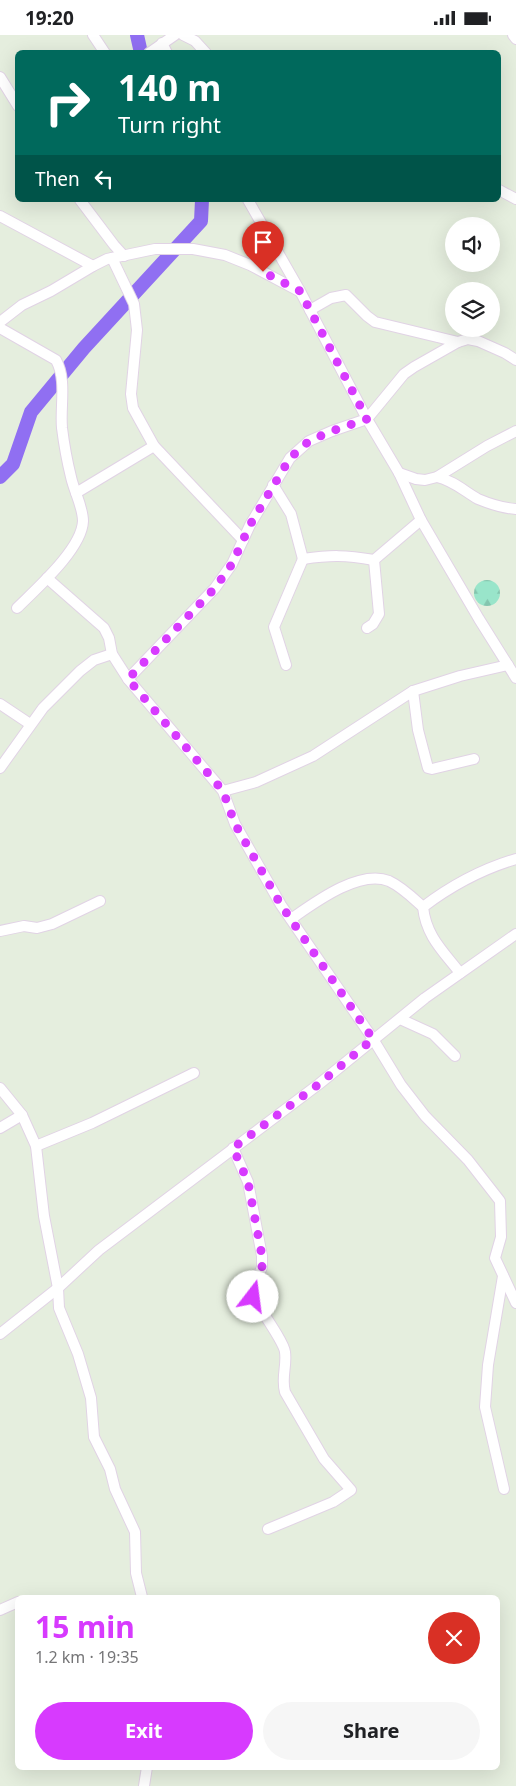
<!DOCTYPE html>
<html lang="en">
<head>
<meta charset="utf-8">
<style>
	:root { --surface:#fff; --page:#f6f6f6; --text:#202124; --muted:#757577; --accent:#d73afe }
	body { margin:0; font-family:"Noto Sans",sans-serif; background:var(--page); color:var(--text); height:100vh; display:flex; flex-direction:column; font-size:19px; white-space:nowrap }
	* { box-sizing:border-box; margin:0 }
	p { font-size:16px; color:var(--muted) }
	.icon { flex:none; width:28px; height:28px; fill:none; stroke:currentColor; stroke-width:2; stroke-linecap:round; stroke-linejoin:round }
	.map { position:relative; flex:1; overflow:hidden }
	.sheet { position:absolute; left:15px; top:1560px; width:485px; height:175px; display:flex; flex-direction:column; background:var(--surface); border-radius:8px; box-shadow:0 5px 20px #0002 }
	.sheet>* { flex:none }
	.top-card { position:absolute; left:15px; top:15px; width:486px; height:152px; border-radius:8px; box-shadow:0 5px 20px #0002; background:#00695c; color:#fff; overflow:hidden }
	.tools { position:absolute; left:445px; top:182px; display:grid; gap:10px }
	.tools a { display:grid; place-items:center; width:55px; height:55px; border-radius:50%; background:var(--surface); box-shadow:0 5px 20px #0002; font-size:25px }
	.pin { position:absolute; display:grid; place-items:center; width:42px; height:42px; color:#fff; margin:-51px -21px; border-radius:50% 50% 50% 0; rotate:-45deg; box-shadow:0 0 5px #0007 }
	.pin .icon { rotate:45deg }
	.me { position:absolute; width:55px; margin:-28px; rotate:15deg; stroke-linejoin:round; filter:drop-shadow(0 0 4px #0008) }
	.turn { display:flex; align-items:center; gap:18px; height:105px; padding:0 20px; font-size:22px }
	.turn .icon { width:65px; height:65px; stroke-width:2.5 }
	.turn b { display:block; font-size:35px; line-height:42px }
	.then { display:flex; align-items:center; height:48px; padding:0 20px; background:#0003; gap:10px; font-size:19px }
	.round { display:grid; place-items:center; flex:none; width:52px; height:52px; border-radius:26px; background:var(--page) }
	.headline { display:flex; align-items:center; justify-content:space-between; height:85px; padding:0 20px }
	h1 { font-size:30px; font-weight:700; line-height:38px; color:var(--accent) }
	.button { display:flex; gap:10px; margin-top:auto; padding:10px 20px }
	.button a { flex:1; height:58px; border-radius:30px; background:var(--accent); color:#fff; font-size:20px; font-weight:700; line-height:58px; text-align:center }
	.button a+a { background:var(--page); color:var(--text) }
	.status { display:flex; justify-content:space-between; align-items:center; height:35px; padding:0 25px; background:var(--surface); direction:ltr }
	.status svg { height:14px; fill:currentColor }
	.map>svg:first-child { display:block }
	.forest { fill:url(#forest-firs) }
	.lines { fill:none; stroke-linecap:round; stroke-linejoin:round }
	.river { stroke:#906ff2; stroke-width:14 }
	.minor-casing { stroke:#e1d3e5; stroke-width:12 }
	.minor { stroke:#fff; stroke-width:10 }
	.route { stroke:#d73afe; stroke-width:9; stroke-dasharray:0 16.2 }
</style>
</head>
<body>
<div class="status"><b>19:20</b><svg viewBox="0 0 49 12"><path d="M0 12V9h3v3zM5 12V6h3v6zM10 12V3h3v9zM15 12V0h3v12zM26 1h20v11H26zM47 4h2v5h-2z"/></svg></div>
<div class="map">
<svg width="516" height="1751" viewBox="0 0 516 1751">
	<defs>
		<pattern id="forest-firs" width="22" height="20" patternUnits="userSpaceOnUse" patternTransform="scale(1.25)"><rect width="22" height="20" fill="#99e5ca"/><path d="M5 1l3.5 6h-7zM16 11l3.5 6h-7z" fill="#84c5ae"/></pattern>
	</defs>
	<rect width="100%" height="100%" fill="#e5eede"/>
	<circle class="forest" cx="487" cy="558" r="13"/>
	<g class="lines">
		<g class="river">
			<polyline points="137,0 141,18"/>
			<polyline points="0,442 13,429 31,377 84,313 201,186 202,165"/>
		</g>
		<defs>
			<g id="minor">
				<polyline points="93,0 105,18"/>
				<polyline points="183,0 195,6 206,18"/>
				<polyline points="513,0 516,4"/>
				<polyline points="162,8 167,18"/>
				<polyline points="149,18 175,0"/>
				<polyline points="0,42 18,71"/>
				<polyline points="499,155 516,164"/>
				<polyline points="80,165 114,210 124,221"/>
				<polyline points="248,165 300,256 367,384 399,438 421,485 479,584 516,643"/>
				<polyline points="0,181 93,231"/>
				<polyline points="112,223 134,269 137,295 131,359 133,373 154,411 243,505"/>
				<polyline points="310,275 331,263 346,260 367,281 375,287 458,307"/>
				<polyline points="0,287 22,270 51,256 93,231 107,224 155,214 193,214 225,220 250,230 299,256"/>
				<path d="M0 293 56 325C67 345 60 371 62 393 64 409 67 426 71 442 74 456 83 472 83 486 82 514 36 554 17 573"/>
				<polyline points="516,325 505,318 478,306 468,304 458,307 414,332 404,339 367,384 332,396 309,406 290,423 250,490 232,529 215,553 128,644 223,756 235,789 281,870 373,1004 401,1050 425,1081 468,1125 500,1166 501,1202 495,1223 516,1268"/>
				<polyline points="399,438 416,444 425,445 437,442 487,411 516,396"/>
				<path d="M437 442C454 446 464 456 478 464 490 469 503 473 516 474"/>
				<path d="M273 450 291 479 303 524C331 520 345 520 374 525L421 485"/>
				<polyline points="76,458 154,411"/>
				<polyline points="47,543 104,593 109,603 112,619 128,644"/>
				<polyline points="367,593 373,589 379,579 374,525"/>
				<polyline points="286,630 274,592 303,524"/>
				<polyline points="413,656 418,695 428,733 432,734 474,724"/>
				<polyline points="0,669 30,689"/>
				<polyline points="0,733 43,673 80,636 94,625 112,619"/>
				<polyline points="223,756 256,747 313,721 413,656 460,641 508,630"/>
				<path d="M291 884C314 868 359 834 389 846 402 852 413 863 423 872"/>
				<polyline points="0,896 24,891 37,893 52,889 100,866"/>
				<path d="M460 938C443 916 426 901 423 872 452 850 482 834 516 824"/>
				<polyline points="400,984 433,999 455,1021"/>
				<polyline points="0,1053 22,1080 36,1111 44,1181 58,1253 59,1273 78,1319 91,1363 94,1402 110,1434 115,1454 135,1497 136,1538 142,1562"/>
				<polyline points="0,1093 22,1080"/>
				<polyline points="36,1111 92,1088 194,1038"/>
				<path d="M233 1113 248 1147 262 1221V1232L252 1257 253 1262C260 1274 284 1307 285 1317 287 1331 281 1343 285 1357L324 1424 351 1455 333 1467 268 1494"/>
				<polyline points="503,1241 488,1330 485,1372 504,1454"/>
				<polyline points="0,1299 58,1253 99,1215 319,1049 425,963 516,899"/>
				<polyline points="0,1575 18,1567"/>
				<polyline points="144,1751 147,1732"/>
			</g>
		</defs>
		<use href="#minor" class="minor-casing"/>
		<use href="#minor" class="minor"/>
	</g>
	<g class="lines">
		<polyline class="route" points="253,1262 252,1257 262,1232 262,1221 248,1147 233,1113 319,1049 373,1004 281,870 235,789 223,756 128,644 215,553 232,529 250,490 290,423 309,406 332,396 367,384 300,256 263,237"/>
	</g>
</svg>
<div class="tools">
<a><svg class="icon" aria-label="sound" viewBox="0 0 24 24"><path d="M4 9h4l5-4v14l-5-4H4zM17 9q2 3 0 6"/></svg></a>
<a><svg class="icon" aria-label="layers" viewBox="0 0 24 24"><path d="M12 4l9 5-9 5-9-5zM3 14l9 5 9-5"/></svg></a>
</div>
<div class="pin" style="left:263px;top:237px;background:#d93025"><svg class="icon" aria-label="arrive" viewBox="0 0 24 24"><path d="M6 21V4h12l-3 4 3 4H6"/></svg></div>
<svg class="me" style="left:253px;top:1262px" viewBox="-20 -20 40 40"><circle r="19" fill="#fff"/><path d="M0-13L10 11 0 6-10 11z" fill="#d73afe"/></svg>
<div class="top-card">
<div class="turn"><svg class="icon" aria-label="right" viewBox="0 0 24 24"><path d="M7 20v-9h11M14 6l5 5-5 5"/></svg><div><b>140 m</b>Turn right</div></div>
<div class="then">Then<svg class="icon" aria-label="left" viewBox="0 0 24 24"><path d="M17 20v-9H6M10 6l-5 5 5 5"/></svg></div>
</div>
<section class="sheet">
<div class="headline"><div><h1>15 min</h1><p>1.2 km · 19:35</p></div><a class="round" style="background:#d93025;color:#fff"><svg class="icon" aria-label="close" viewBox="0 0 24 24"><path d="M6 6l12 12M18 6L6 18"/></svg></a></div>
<div class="button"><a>Exit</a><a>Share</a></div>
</section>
</div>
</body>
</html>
